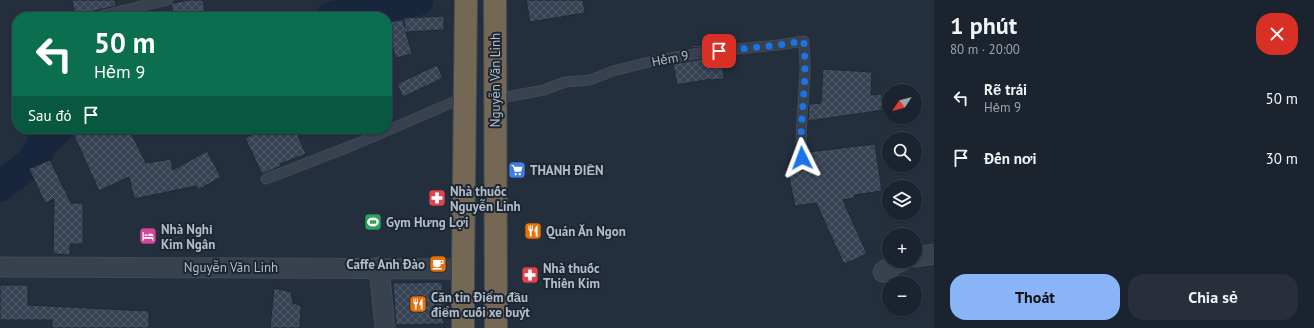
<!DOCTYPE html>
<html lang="vi">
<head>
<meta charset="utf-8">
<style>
	:root { --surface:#1b232e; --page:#282f3a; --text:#f1f3f6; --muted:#a0a4aa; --line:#39404a; --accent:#8ab4f8 }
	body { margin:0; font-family:"PT Sans",sans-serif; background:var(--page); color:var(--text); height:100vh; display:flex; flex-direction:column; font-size:15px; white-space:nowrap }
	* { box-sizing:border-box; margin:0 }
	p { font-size:13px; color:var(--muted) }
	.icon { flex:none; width:22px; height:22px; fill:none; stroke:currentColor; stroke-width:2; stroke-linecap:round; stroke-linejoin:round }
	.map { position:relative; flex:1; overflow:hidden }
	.drawer { display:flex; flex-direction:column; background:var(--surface); width:380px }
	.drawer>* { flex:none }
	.top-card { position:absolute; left:12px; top:12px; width:380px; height:122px; border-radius:16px; box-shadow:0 1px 3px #0004,0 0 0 1px var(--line); background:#0b6e4f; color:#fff; overflow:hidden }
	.needle { width:26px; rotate:235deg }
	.buttons { position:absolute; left:882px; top:84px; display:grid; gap:8px }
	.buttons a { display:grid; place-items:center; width:40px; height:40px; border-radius:50%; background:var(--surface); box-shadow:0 1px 3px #0004,0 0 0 1px var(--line); font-size:20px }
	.pin { position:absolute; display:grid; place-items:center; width:34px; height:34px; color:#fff; margin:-17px; border-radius:8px; box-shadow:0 2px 6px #0006 }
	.me { position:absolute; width:44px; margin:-22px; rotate:357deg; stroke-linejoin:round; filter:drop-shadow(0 0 3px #0008) }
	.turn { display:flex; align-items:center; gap:14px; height:84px; padding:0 16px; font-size:18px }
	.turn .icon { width:52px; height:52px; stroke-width:2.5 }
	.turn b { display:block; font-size:28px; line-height:34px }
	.then { display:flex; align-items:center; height:38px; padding:0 16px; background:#0003; gap:8px; font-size:15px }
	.round { display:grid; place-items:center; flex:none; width:42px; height:42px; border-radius:16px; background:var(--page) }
	.head { display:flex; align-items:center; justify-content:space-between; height:68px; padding:0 16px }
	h1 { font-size:24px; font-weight:700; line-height:30px }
	.action { display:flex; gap:8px; margin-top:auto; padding:8px 16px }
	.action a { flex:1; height:46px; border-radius:16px; background:var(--accent); color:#111; font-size:16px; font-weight:700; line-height:46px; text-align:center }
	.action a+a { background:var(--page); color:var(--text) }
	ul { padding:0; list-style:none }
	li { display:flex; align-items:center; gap:12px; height:60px; padding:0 16px }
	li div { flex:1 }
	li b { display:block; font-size:15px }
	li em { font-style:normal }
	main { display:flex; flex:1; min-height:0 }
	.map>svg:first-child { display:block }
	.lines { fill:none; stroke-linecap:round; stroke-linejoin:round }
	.river { stroke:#17263c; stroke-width:31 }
	.building { fill:url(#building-cross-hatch); stroke:#1f2835 }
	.lane-casing { stroke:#414a57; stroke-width:11 }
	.street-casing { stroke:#414a57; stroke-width:21 }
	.highway-casing { stroke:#434c59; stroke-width:24 }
	.lane { stroke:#38414e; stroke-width:9 }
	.street { stroke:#38414e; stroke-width:19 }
	.highway { stroke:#746855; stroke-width:22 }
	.route { stroke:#1a73e8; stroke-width:7; stroke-dasharray:0 12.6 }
	.labels { text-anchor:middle; stroke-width:4; stroke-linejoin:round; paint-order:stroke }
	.street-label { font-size:13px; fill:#b4bcc9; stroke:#1d2633 }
	.poi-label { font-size:13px; font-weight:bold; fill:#b4bcc9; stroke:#1d2633; text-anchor:start }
</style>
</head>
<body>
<main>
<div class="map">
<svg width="934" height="328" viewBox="0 0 934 328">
	<defs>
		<pattern id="building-cross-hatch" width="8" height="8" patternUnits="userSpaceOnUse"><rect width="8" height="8" fill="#364354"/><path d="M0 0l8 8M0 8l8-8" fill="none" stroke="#515c6b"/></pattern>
	</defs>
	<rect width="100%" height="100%" fill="#242f3e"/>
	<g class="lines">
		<g class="river">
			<polyline points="332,17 418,0"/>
			<polyline points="0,186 31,163 46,138 58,129"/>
		</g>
	</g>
	<g class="building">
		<polygon points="72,0 115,0 116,6 93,11 91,13 89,17 75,17"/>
		<polygon points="188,0 203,0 206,17 174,17 171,5 173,3"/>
		<polygon points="526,0 583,0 585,13 530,22"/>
		<polygon points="444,16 444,30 406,32 412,54 396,58 391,42 387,42 387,22 403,20 405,28 404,18"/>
		<polygon points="721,43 721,45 691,48 691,46"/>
		<polygon points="722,56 724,79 711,80 711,79 677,85 673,64"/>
		<polygon points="437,65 443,78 403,97 397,84"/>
		<polygon points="823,69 872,72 871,95 881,94 884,110 808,121 809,104 821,103"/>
		<polygon points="71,129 129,129 146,163 171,159 173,170 207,151 221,177 198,190 196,186 134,199 129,177 99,191"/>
		<polygon points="263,129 295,129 306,154 280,164 281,166 262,174 245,138"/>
		<polygon points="875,144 882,191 854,195 854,198 843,200 867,254 844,264 816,203 795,206 788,173 808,169 807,161 808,152"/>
		<polygon points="50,160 71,203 83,203 83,244 70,244 70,255 53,254 54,199 45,203 29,169"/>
		<polygon points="442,282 444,324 396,325 393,283"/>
		<polygon points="0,285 28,285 28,305 149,311 149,328 52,328 52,320 0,320"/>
		<polygon points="274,288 291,292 293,303 301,306 300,328 270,328"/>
	</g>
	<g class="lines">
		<defs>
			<g id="lane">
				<polyline points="95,17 168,0"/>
				<path d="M495 99 544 90 565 82 590 80 613 71 653 61 706 52 778 45 804 41C804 49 805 58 805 66 805 97 799 127 802 157"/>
				<polyline points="266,179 356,144 465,97"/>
			</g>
			<g id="street">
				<polyline points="915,257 934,254"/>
				<polyline points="0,267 463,269"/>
				<polyline points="379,267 385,328"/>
				<polyline points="883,272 896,263 902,261"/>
			</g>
			<g id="highway">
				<polyline points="495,0 496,328"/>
				<polyline points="463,328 463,269 466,0"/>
			</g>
		</defs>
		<use href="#lane" class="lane-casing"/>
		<use href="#street" class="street-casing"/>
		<use href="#highway" class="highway-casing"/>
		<use href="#lane" class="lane"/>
		<use href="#street" class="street"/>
		<use href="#highway" class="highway"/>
	</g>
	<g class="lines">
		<path class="route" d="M719 51 778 45 804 41C804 49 805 58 805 66 805 97 799 127 802 158"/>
	</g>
	<defs>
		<symbol id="supermarket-square" viewBox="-11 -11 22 22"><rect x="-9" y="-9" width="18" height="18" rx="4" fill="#3f7fe0" stroke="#1d2633"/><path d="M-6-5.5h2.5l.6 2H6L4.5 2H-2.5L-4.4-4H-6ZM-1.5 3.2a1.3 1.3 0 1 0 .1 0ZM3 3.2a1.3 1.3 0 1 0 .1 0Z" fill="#fff"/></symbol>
		<symbol id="pharmacy-square" viewBox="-11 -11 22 22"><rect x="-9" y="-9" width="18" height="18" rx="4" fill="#e0444e" stroke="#1d2633"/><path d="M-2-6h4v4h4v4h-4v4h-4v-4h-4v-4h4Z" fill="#fff"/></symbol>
		<symbol id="stadium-square" viewBox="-11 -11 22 22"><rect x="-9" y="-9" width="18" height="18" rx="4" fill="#2e9e5b" stroke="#1d2633"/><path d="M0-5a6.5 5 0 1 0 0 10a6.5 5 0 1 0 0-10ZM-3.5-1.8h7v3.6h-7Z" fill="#fff"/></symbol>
		<symbol id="restaurant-square" viewBox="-11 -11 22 22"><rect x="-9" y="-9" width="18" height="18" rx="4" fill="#e8710a" stroke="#1d2633"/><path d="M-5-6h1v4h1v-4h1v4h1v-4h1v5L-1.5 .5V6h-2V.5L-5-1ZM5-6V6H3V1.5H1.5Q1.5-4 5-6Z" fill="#fff"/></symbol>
		<symbol id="hotel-square" viewBox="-11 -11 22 22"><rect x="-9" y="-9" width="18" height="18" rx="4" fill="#d1479c" stroke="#1d2633"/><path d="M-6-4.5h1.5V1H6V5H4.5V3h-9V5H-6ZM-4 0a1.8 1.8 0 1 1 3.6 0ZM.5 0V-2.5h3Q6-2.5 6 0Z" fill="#fff"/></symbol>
		<symbol id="cafe-square" viewBox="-11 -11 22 22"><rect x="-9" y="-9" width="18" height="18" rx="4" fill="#e8710a" stroke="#1d2633"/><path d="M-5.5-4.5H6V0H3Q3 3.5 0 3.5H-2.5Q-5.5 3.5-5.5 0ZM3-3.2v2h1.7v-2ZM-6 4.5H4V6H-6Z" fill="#fff"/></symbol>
	</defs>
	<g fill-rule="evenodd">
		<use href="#supermarket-square" x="507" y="160" width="20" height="20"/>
		<use href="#pharmacy-square" x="427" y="188" width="20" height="20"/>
		<use href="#stadium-square" x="363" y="212" width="20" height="20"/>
		<use href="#restaurant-square" x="523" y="221" width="20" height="20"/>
		<use href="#hotel-square" x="138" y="226" width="20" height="20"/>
		<use href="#cafe-square" x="428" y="254" width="20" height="20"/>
		<use href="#pharmacy-square" x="520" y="265" width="20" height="20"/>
		<use href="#restaurant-square" x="408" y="294" width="20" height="20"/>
	</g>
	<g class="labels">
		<g class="street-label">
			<text transform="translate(670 58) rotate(-11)" y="5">Hẻm 9</text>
			<text transform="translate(495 80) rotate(-90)" y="5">Nguyễn Văn Linh</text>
			<text x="231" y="272">Nguyễn Văn Linh</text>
		</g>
		<g class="poi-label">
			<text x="530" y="175">THANH ĐIỀN</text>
			<text x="450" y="196">Nhà thuốc<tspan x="450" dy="15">Nguyễn Linh</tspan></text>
			<text x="386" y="227">Gym Hưng Lợi</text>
			<text x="161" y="234">Nhà Nghỉ<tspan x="161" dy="15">Kim Ngân</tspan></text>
			<text x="546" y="236">Quán Ăn Ngon</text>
			<text x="425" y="269" text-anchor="end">Caffe Anh Đào</text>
			<text x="543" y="273">Nhà thuốc<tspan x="543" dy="15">Thiên Kim</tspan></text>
			<text x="431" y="302">Căn tin Điểm đầu<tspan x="431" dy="15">điểm cuối xe buýt</tspan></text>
		</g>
	</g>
</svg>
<div class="buttons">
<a><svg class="needle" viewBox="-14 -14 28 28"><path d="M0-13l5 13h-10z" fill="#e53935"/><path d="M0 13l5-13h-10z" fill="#a0a4aa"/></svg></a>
<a><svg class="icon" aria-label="search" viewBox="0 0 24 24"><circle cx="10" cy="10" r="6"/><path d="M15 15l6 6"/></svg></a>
<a><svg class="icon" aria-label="layers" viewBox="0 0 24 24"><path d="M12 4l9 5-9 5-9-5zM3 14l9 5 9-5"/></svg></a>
<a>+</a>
<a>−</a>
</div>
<div class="pin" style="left:719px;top:51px;background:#d93025"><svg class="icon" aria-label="arrive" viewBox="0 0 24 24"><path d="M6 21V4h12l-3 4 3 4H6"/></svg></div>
<svg class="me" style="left:802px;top:158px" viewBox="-20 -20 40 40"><path d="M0-17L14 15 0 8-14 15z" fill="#1a73e8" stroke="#fff" stroke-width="4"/></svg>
<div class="top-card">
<div class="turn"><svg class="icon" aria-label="left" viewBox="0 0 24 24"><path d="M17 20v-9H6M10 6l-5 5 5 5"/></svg><div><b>50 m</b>Hẻm 9</div></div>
<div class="then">Sau đó<svg class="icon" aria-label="arrive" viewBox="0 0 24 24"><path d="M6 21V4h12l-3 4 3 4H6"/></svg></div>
</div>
</div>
<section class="drawer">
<div class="head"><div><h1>1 phút</h1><p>80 m · 20:00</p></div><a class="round" style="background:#d93025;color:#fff"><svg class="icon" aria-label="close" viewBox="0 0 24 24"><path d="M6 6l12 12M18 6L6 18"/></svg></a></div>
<ul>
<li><svg class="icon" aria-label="left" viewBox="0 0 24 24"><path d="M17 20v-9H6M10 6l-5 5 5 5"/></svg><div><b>Rẽ trái</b><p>Hẻm 9</p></div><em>50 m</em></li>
<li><svg class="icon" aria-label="arrive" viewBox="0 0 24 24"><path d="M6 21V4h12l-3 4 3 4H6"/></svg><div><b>Đến nơi</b></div><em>30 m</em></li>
</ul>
<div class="action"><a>Thoát</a><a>Chia sẻ</a></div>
</section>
</main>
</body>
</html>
